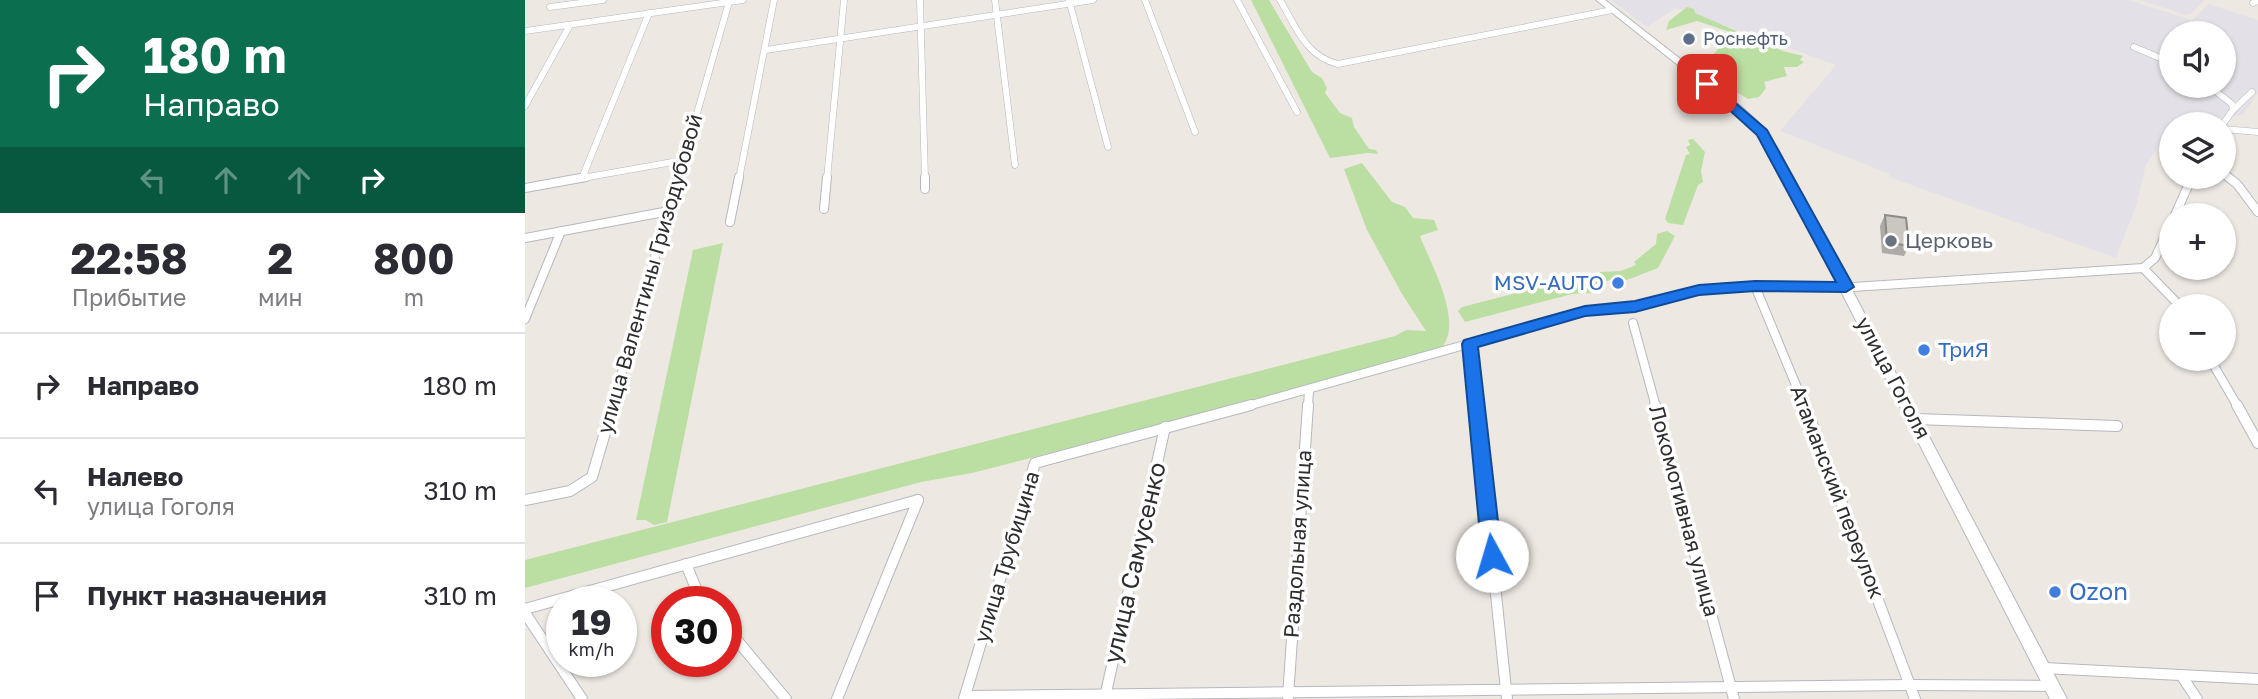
<!DOCTYPE html>
<html lang="ru">
<head>
<meta charset="utf-8">
<style>
	:root { --surface:#fff; --page:#f7f7f7; --text:#2b2b33; --muted:#7c7c81; --line:#e1e1e2 }
	body { margin:0; font-family:"Golos Text",sans-serif; background:var(--page); color:var(--text); height:100vh; display:flex; flex-direction:column; font-size:26px; white-space:nowrap }
	* { box-sizing:border-box; margin:0 }
	p { font-size:23px; color:var(--muted) }
	.icon { flex:none; width:38px; height:38px; fill:none; stroke:currentColor; stroke-width:2; stroke-linecap:round; stroke-linejoin:round }
	.map { position:relative; flex:1; overflow:hidden }
	.side { display:flex; flex-direction:column; background:var(--surface); width:525px }
	.side>* { flex:none }
	.banner { background:#0b6e4f; color:#fff; overflow:hidden }
	.fabs { position:absolute; left:1634px; top:21px; display:grid; gap:14px }
	.fabs a { display:grid; place-items:center; width:77px; height:77px; border-radius:50%; background:var(--surface); box-shadow:0 2px 5px #0004; font-size:35px }
	.speed { position:absolute; left:21px; top:586px; display:flex; gap:14px; font-size:35px; font-weight:700; text-align:center }
	.speed>* { display:grid; place-content:center; width:91px; height:91px; border-radius:50%; background:var(--surface); box-shadow:0 2px 5px #0004; line-height:1 }
	.speed small { font-size:18px; font-weight:400 }
	.speed .limit { border:10px solid #d22; background:#fff; color:#111 }
	.pin { position:absolute; display:grid; place-items:center; width:60px; height:60px; color:#fff; margin:-30px; border-radius:14px; box-shadow:0 4px 10px #0006 }
	.me { position:absolute; width:77px; margin:-38px; rotate:354deg; stroke-linejoin:round; filter:drop-shadow(0 0 5px #0008) }
	.turn { display:flex; align-items:center; gap:24px; height:147px; padding:0 28px; font-size:32px }
	.turn .icon { width:91px; height:91px; stroke-width:2.5 }
	.turn b { display:block; font-size:49px; line-height:60px }
	.lanes { display:flex; align-items:center; height:66px; padding:0 28px; background:#0003; justify-content:center; gap:35px; direction:ltr }
	.lanes .off { opacity:.35 }
	.eta { display:flex; justify-content:space-evenly; align-items:center; height:119px; text-align:center }
	.eta b { font-size:42px; font-weight:700; line-height:49px }
	ul { padding:0; list-style:none }
	li { display:flex; align-items:center; gap:21px; height:105px; padding:0 28px; border-top:2px solid var(--line) }
	li div { flex:1 }
	li b { display:block; font-size:26px }
	li em { font-style:normal }
	main { display:flex; flex:1; min-height:0 }
	.map>svg:first-child { display:block }
	.industrial { fill:#e3e1e7; fill-rule:evenodd }
	.green { fill:#bbdfa3 }
	.lines { fill:none; stroke-linecap:round; stroke-linejoin:round }
	.street-far2-casing { stroke:#b5b8c0; stroke-width:7 }
	.street-far1-casing { stroke:#b5b8c0; stroke-width:10 }
	.street-casing { stroke:#b5b8c0; stroke-width:12 }
	.secondary-casing { stroke:#b5b8c0; stroke-width:2 }
	.street-far2 { stroke:#fff; stroke-width:6 }
	.street-far1 { stroke:#fff; stroke-width:8 }
	.street { stroke:#fff; stroke-width:10 }
	.secondary { fill:#fff; fill-rule:evenodd }
	.wall { fill:#aeaaa5 }
	.building { fill:#cac6c0; stroke:#8d8b86; stroke-width:2 }
	.route { fill:#1a73e8; stroke:#114b97; stroke-width:2 }
	.service-dot { fill:#5c6f8a; stroke:#fff; stroke-width:2.5 }
	.worship-dot { fill:#6b7280; stroke:#fff; stroke-width:2.5 }
	.shop-dot { fill:#3f7fe0; stroke:#fff; stroke-width:2.5 }
	.labels { text-anchor:middle; stroke-width:7; stroke-linejoin:round; paint-order:stroke }
	.far-service-label { font-size:18px; fill:#4e5e75; stroke:#fff; text-anchor:start }
	.worship-label { font-size:21px; fill:#5b616d; stroke:#fff; text-anchor:start }
	.street-label { font-size:21px; fill:#2e2e2e; stroke:#fff }
	.shop-label { font-size:21px; fill:#366cbe; stroke:#fff; text-anchor:end }
	.near-street-label { font-size:24px; fill:#2e2e2e; stroke:#fff }
	.near-shop-label { font-size:24px; fill:#366cbe; stroke:#fff; text-anchor:start }
</style>
</head>
<body>
<main>
<section class="side">
<div class="banner">
<div class="turn"><svg class="icon" aria-label="right" viewBox="0 0 24 24"><path d="M7 20v-9h11M14 6l5 5-5 5"/></svg><div><b>180 m</b>Направо</div></div>
<div class="lanes"><svg class="icon off" aria-label="left" viewBox="0 0 24 24"><path d="M17 20v-9H6M10 6l-5 5 5 5"/></svg><svg class="icon off" aria-label="ahead" viewBox="0 0 24 24"><path d="M12 20V5M6 11l6-6 6 6"/></svg><svg class="icon off" aria-label="ahead" viewBox="0 0 24 24"><path d="M12 20V5M6 11l6-6 6 6"/></svg><svg class="icon" aria-label="right" viewBox="0 0 24 24"><path d="M7 20v-9h11M14 6l5 5-5 5"/></svg></div>
</div>
<div class="eta">
<div><b>22:58</b><p>Прибытие</p></div>
<div><b>2</b><p>мин</p></div>
<div><b>800</b><p>m</p></div>
</div>
<ul>
<li><svg class="icon" aria-label="right" viewBox="0 0 24 24"><path d="M7 20v-9h11M14 6l5 5-5 5"/></svg><div><b>Направо</b></div><em>180 m</em></li>
<li><svg class="icon" aria-label="left" viewBox="0 0 24 24"><path d="M17 20v-9H6M10 6l-5 5 5 5"/></svg><div><b>Налево</b><p>улица Гоголя</p></div><em>310 m</em></li>
<li><svg class="icon" aria-label="arrive" viewBox="0 0 24 24"><path d="M6 21V4h12l-3 4 3 4H6"/></svg><div><b>Пункт назначения</b></div><em>310 m</em></li>
</ul>
</section>
<div class="map">
<svg width="1733" height="699" viewBox="0 0 1733 699">
	<rect width="100%" height="100%" fill="#eee8e2"/>
	<g class="industrial">
		<path d="M1086 0H1604L1667 20 1683 4 1733 20V93L1718 115 1647 124V128L1621 164 1611 206 1591 258 1364 177 1365 174 1255 131 1311 65 1151 8 1122 27ZM1647 33H1699V86H1647Z"/>
		<polygon points="1615,0 1680,0 1667,13 1660,15"/>
	</g>
	<g class="green">
		<polygon points="726,0 744,0 787,72 797,78 802,88 800,93 815,113 827,118 829,127 844,149 851,150 853,154 843,153 805,158"/>
		<polygon points="1162,7 1169,9 1170,13 1258,51 1278,56 1275,60 1279,62 1272,67 1259,67 1262,76 1239,82 1241,88 1234,97 1223,99 1215,94 1201,91 1171,65 1187,62 1185,58 1208,33 1172,21 1141,30 1144,21"/>
		<polygon points="1168,139 1180,152 1176,171 1178,182 1173,185 1158,225 1143,223 1140,219 1161,155 1165,154 1161,147 1165,145 1163,140"/>
		<path d="M837 163 867 202 880 207 888 218 909 220 913 230 895 236C905 263 939 321 917 347 912 352 903 354 897 357L447 473 396 482 0 588V560L870 336 881 330 901 331 877 294 842 230 819 169Z"/>
		<polygon points="1142,231 1150,236 1133,268 1102,280 1090,278 1072,285 1067,293 1047,294 940,322 933,311 937,307 1038,281 1059,283 1074,280 1075,272 1096,271 1111,265 1109,262 1131,244 1132,234"/>
		<polygon points="198,243 142,522 129,525 121,520 111,520 168,250"/>
	</g>
	<g class="lines">
		<defs>
			<g id="street-far2">
				<polyline points="395,0 400,179"/>
				<polyline points="470,0 490,165"/>
				<polyline points="544,0 583,147"/>
				<polyline points="620,0 670,132"/>
				<polyline points="712,0 772,112"/>
				<path d="M755 0C770 25 781 57 813 64L1087 10"/>
				<polyline points="1728,3 1733,1"/>
				<polyline points="25,7 78,0"/>
				<polyline points="0,31 218,0"/>
				<polyline points="1609,47 1647,63"/>
				<polyline points="241,50 568,0"/>
				<polyline points="1684,86 1707,104 1708,110 1698,124"/>
				<polyline points="0,106 45,25"/>
				<polyline points="1708,110 1727,92"/>
				<polyline points="1699,129 1733,132"/>
				<polyline points="1699,174 1705,179"/>
				<polyline points="57,178 124,13"/>
				<polyline points="52,179 159,160"/>
				<polyline points="153,179 204,2"/>
				<polyline points="214,179 249,0"/>
				<polyline points="302,179 319,0"/>
			</g>
			<g id="street-far1">
				<polyline points="400,177 400,189"/>
				<polyline points="1703,177 1712,184 1733,212"/>
				<polyline points="0,188 61,177"/>
				<polyline points="299,209 302,177"/>
				<polyline points="1650,215 1667,177"/>
				<polyline points="205,222 214,177"/>
				<polyline points="0,238 144,211"/>
				<polyline points="1618,268 1655,306"/>
				<polyline points="1230,286 1280,407"/>
				<polyline points="0,319 36,231"/>
				<polyline points="1108,323 1131,407"/>
				<polyline points="945,344 952,407"/>
				<polyline points="1685,359 1713,407"/>
				<polyline points="87,407 153,177"/>
				<polyline points="719,407 1060,311 1110,307 1174,290 1230,286 1328,287 1618,268 1630,258 1647,222"/>
				<polyline points="783,407 784,390"/>
			</g>
			<g id="street">
				<polyline points="951,405 982,699"/>
				<polyline points="1130,405 1209,699"/>
				<polyline points="1280,405 1390,699"/>
				<polyline points="1712,405 1733,443"/>
				<polyline points="1390,419 1592,426"/>
				<polyline points="0,500 45,491 67,477 88,405"/>
				<polyline points="161,564 172,591 181,602"/>
				<polyline points="0,609 393,500"/>
				<polyline points="0,613 57,699"/>
				<polyline points="201,627 261,699"/>
				<polyline points="1519,668 1733,679"/>
				<polyline points="1656,675 1672,699"/>
				<polyline points="440,696 1384,685 1528,686"/>
				<polyline points="580,697 640,427"/>
				<polyline points="763,697 783,405"/>
				<polyline points="312,699 393,500"/>
				<polyline points="439,699 510,463 726,405"/>
			</g>
			<polygon id="secondary" points="1071,0 1080,0 1218,108 1234,123 1252,147 1542,699 1525,699 1242,147 1228,127 1212,112"/>
		</defs>
		<use href="#street-far2" class="street-far2-casing"/>
		<use href="#street-far1" class="street-far1-casing"/>
		<use href="#street" class="street-casing"/>
		<use href="#secondary" class="secondary-casing"/>
		<use href="#street-far2" class="street-far2"/>
		<use href="#street-far1" class="street-far1"/>
		<use href="#street" class="street"/>
		<use href="#secondary" class="secondary"/>
	</g>
	<polygon class="wall" points="1360,215 1384,246 1379,256 1357,253 1355,226"/>
	<polygon class="building" points="1360,215 1381,218 1384,246 1362,242"/>
	<polygon class="route" points="1178,82 1186,82 1242,130 1329,287 1321,292 1230,291 1174,295 1110,312 1060,316 953,347 977,556 974,562 967,565 960,562 957,556 937,344 939,340 1060,306 1110,301 1174,285 1230,281 1311,282 1232,135 1178,86"/>
	<circle class="service-dot" cx="1164" cy="39" r="7"/>
	<circle class="worship-dot" cx="1366" cy="241" r="7"/>
	<g class="shop-dot">
		<circle cx="1093" cy="283" r="7"/>
		<circle cx="1399" cy="350" r="7"/>
		<circle cx="1530" cy="592" r="7"/>
	</g>
	<g class="labels">
		<g class="far-service-label">
			<text x="1178" y="45">Роснефть</text>
		</g>
		<g class="worship-label">
			<text x="1380" y="248">Церковь</text>
		</g>
		<g class="street-label">
			<text transform="translate(125 274) rotate(-74)" y="7">улица Валентины Гризодубовой</text>
			<text transform="translate(1368 378) rotate(62)" y="7">улица Гоголя</text>
			<text transform="translate(1312 492) rotate(69)" y="7">Атаманский переулок</text>
			<text transform="translate(1159 511) rotate(75)" y="7">Локомотивная улица</text>
			<text transform="translate(773 544) rotate(-86)" y="7">Раздольная улица</text>
			<text transform="translate(482 557) rotate(-73)" y="7">улица Трубицина</text>
		</g>
		<g class="shop-label">
			<text x="1079" y="290">MSV-AUTO</text>
			<text x="1413" y="357" text-anchor="start">ТриЯ</text>
		</g>
		<g class="near-street-label">
			<text transform="translate(610 563) rotate(-77)" y="8">улица Самусенко</text>
		</g>
		<g class="near-shop-label">
			<text x="1544" y="600">Ozon</text>
		</g>
	</g>
</svg>
<div class="fabs">
<a><svg class="icon" aria-label="sound" viewBox="0 0 24 24"><path d="M4 9h4l5-4v14l-5-4H4zM17 9q2 3 0 6"/></svg></a>
<a><svg class="icon" aria-label="layers" viewBox="0 0 24 24"><path d="M12 4l9 5-9 5-9-5zM3 14l9 5 9-5"/></svg></a>
<a>+</a>
<a>−</a>
</div>
<div class="speed"><div>19<small>km/h</small></div><div class="limit">30</div></div>
<div class="pin" style="left:1182px;top:84px;background:#d93025"><svg class="icon" aria-label="arrive" viewBox="0 0 24 24"><path d="M6 21V4h12l-3 4 3 4H6"/></svg></div>
<svg class="me" style="left:967px;top:556px" viewBox="-20 -20 40 40"><circle r="19" fill="#fff"/><path d="M0-13L10 11 0 6-10 11z" fill="#1a73e8"/></svg>
</div>
</main>
</body>
</html>
